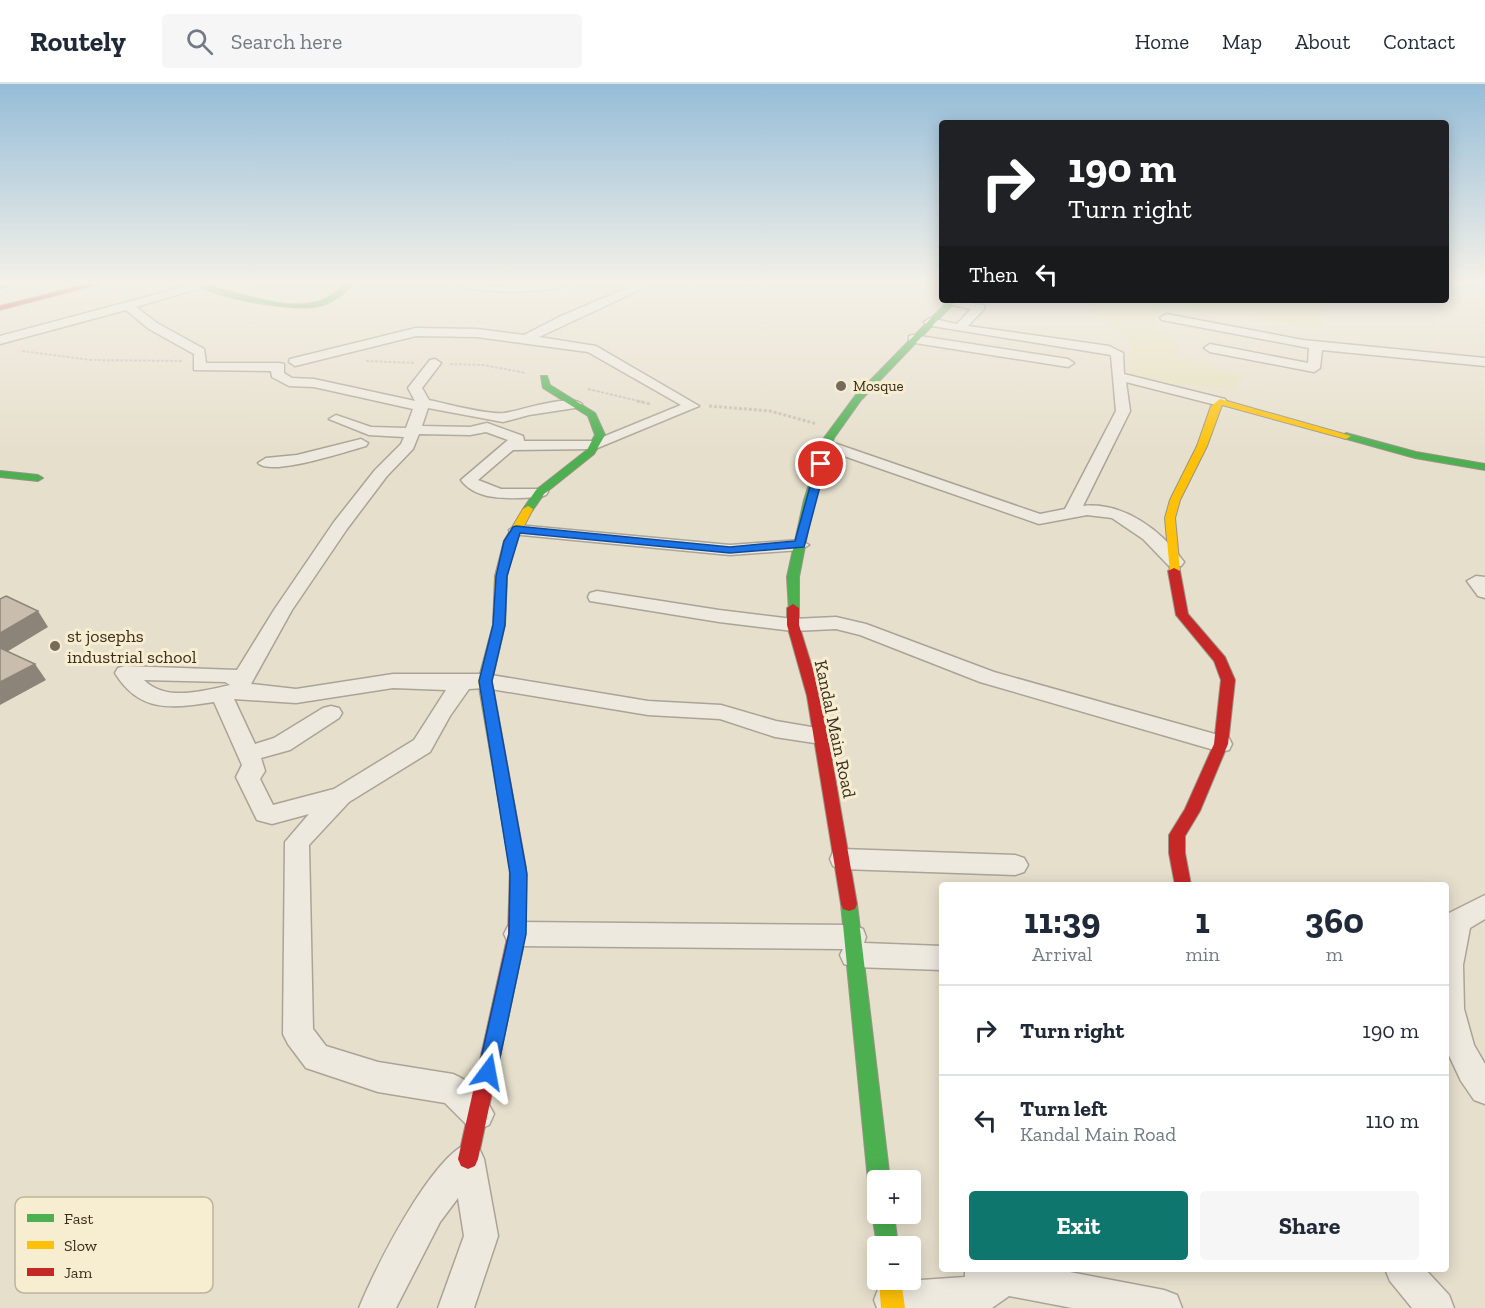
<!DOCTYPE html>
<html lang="en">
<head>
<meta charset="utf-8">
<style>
	:root { --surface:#fff; --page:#f6f6f7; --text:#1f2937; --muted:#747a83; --line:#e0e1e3; --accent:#0f766e }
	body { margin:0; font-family:"Zilla Slab",serif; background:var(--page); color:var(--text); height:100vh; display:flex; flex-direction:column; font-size:22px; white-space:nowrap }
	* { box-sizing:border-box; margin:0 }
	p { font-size:20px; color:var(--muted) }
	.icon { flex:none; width:33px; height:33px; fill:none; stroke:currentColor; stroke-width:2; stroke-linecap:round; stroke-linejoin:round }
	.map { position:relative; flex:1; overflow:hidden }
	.sheet { position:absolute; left:939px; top:798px; width:510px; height:390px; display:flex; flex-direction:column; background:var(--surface); border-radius:6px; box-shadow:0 3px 15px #0003 }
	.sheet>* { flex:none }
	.banner { position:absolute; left:939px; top:36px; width:510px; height:183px; border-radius:6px; box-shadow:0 3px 15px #0003; background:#202124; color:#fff; overflow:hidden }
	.tools { position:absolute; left:867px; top:1086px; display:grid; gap:12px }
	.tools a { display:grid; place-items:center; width:54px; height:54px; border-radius:6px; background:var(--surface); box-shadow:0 3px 15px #0003; font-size:30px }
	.pin { position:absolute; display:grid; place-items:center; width:51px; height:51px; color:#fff; margin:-26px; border:3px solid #fff; border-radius:50%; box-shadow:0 2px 6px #0007 }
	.me { position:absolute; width:66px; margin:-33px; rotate:13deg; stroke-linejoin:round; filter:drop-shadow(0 0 4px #0008) }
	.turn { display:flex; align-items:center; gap:21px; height:126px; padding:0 30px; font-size:27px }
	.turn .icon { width:78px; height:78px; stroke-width:2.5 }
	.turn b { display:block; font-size:42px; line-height:51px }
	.then { display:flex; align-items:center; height:57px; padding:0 30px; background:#0003; gap:12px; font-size:22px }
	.eta { display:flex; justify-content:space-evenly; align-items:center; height:102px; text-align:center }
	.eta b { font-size:36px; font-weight:800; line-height:42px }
	.cta { display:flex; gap:12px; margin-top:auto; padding:12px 30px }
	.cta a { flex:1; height:69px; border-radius:6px; background:var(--accent); color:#fff; font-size:24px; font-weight:800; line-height:69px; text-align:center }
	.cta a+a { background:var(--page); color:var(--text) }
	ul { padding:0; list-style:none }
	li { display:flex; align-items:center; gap:18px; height:90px; padding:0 30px; border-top:2px solid var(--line) }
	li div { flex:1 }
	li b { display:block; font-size:22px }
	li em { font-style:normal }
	header { display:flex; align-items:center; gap:36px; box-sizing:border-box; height:84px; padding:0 30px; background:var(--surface); border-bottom:2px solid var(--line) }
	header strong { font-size:28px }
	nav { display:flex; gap:33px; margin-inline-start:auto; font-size:21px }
	.search { width:420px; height:54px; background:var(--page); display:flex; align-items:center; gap:15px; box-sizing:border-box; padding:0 21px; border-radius:6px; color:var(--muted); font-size:22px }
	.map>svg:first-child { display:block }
	.farmland { fill:#e5e0bc }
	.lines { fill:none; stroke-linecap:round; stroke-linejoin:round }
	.street-casing { stroke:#aba496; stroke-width:3 }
	.fast-casing { stroke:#9a9386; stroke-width:2 }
	.slow-casing { stroke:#9a9386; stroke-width:2 }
	.jam-casing { stroke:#9a9386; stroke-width:2 }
	.path-far1 { stroke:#c6c0b5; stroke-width:2; stroke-dasharray:3 1.5; stroke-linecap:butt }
	.path { stroke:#c6c0b5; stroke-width:3; stroke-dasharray:3 2; stroke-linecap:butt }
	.street { fill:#ede9df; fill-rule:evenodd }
	.fast { fill:#4caf50; fill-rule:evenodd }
	.slow { fill:#ffc107; fill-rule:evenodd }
	.jam { fill:#c62828; fill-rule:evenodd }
	.shaded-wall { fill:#8d8479 }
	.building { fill:#c9bdad; stroke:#8d8479; stroke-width:1.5 }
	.route { fill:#1a73e8; stroke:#114b97; stroke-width:1.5 }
	.poi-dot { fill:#766b5a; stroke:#f7eed2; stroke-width:2 }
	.labels { text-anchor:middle; stroke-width:6; stroke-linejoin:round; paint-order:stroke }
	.far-poi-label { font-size:15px; fill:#3a2d1d; stroke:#f7eed2; text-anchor:start }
	.poi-label { font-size:18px; fill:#3a2d1d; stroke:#f7eed2; text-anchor:start }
	.street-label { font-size:18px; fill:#3a2d1d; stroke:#f7eed2 }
	.key { fill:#f7eed2; stroke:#beb49c; stroke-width:1.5 }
	.key-label { font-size:16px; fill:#3a2d1d }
</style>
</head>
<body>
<header>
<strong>Routely</strong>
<div class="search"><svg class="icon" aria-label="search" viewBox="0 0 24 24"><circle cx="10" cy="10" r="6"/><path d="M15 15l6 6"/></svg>Search here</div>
<nav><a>Home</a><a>Map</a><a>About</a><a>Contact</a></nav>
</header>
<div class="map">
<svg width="1485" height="1224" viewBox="0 0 1485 1224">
	<rect width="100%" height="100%" fill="#e6dfcc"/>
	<polygon class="farmland" points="1099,216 1321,216 1324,245 1161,222 1153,242 1178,261 1172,273 1244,291 1232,305 1148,297 1130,291 1131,265 1127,253 1090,224"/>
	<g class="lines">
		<defs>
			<g id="street">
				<polygon points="0,197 18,197 0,204"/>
				<path d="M206 197H224L136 223 157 239 204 265 206 279H279L284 280V289L292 294 314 295 415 317 408 304 430 276 435 275 441 279 422 304 429 316C447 320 488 331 504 329 520 327 571 309 582 320L575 324 529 331 503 338 428 324 422 342 470 343 487 339 523 352 524 357H593L681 321 588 268 477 253 416 252 295 282 289 278 290 275 416 244 477 245 524 251 561 232 644 197H659L539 253 596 262 699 322 595 365 513 366 478 396 501 405H546L548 408 546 411 540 413C515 414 478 419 461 396L508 356 486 348 470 351 419 350 413 365 387 392 347 445 292 526 251 600 296 605 393 590H485L648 617 721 621 776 637 829 646 832 652 829 658 821 660 775 653 720 635 648 631 485 604 469 605 450 632 430 668 349 718 309 761 313 945 326 962 378 978 453 990C470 997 486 1013 494 1030L489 1041 478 1046 467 1041 445 1019 378 1008 306 984 288 960 283 950 285 758 309 730 272 740 257 736 236 693 242 681 214 618C173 624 140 630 115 589L118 584 125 582 237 586 274 526 334 438 375 386 401 360 404 353 369 351 329 335 336 331 371 343 406 344 413 325 314 303 289 302 272 293 271 287 194 286V270L149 245 126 226 0 260V252ZM144 596 225 598 230 601C202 607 166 618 144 596ZM393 604 446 606 414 656 334 705 273 721 260 695 265 687 261 674 290 666 339 634 342 629 339 624 331 622 323 624 274 654 255 660 234 615 296 619Z"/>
				<path d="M450 197 496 202 576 197C560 210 467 212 450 197Z"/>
				<polygon points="687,197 754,197 749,200 692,200"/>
				<path d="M947 216 984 221V225L968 242 1109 262 1123 269 1124 290 1225 315 1227 318 1220 322 1126 298 1130 327 1083 422C1124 418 1161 446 1184 478L1181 482H1169L1143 455 1112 434 1087 431 1039 440 821 364 819 361 821 358H831L1040 430 1065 425 1116 327 1111 271 926 241 924 238 930 234 957 240 971 225 947 220Z"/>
				<polygon points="1166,230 1303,256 1485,274 1485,282 1322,266 1320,284 1314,288 1210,268 1204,264 1210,260 1308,279 1309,264 1162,236 1160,234"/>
				<polygon points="913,251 1068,275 1074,279 1068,283 909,258 909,252"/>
				<path d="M361 355 368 359 366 362C347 367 271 393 258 379L266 374 297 371Z"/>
				<polygon points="517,441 730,461 800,456 809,461 800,466 730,471 511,450 509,446"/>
				<polygon points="1476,492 1485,493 1485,514 1478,512 1467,497"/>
				<polygon points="597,507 719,526 793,535 836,533 866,540 994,588 1229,654 1232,660 1229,666 1221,668 980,598 860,551 836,545 793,547 719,538 590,517 588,513 590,509"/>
				<polygon points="842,765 1015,771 1024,774 1028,781 1024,788 1015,791 842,785 833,782 830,775 833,768"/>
				<polygon points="1485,811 1485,835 1470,844 1463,881 1464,925 1474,961 1485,980 1485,1020 1474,1016 1461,997 1446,965 1446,834 1449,829"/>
				<polygon points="517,838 853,841 863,845 866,853 864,859 942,862 942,886 854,883 844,880 840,871 843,865 517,862 508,858 504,850 508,842"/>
				<path d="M468 1059 479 1064 484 1075 498 1152 474 1224H438L464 1152 458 1114 440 1138 396 1224H359C375 1184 430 1075 468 1059Z"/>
				<polygon points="965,1185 1054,1185 1164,1206 1177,1211 1182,1224 1072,1224 1009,1212 992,1224 877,1224 874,1216 879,1203 892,1198 965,1193"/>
				<polygon points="1385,1185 1425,1185 1449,1211 1454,1224 1412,1224 1390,1197"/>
			</g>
			<g id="fast">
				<path d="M350 197H357C348 206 336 217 323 221 297 229 222 215 199 202L203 200C235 208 291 230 323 216 333 212 341 204 350 197Z"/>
				<polygon points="949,216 957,216 861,316 834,354 814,416 799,493 799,524 793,528 789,527 787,493 804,416 824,354 855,312"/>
				<polygon points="541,292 547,292 550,301 595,329 605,351 594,370 544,410 532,427 528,428 523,425 536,406 587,366 595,351 588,332 543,304"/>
				<polygon points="1346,349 1416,368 1485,380 1485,386 1415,374 1343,354 1341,352"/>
				<polygon points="0,387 38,391 43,394 38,397 0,393"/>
				<polygon points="849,813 855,815 857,820 890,1096 878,1096 878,1106 872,1103 868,1096 841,820 843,815"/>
				<polygon points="878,1121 878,1130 894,1130 898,1162 878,1162 878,1166 872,1130"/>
			</g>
			<g id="slow">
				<polygon points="1220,315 1351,352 1346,355 1222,321 1207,362 1180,416 1175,434 1180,487 1174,490 1170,489 1165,434 1170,416 1197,362 1211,322"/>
				<polygon points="528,422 533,425 516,457 507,492 505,541 492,597 526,784 524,789 518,791 512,789 510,784 478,597 493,541 495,492 504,457 523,425"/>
				<polygon points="879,1196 901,1196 905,1224 881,1224"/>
			</g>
			<g id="jam">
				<polygon points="99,197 111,197 0,226 0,222"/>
				<polygon points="1174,484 1180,487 1188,530 1225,573 1235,596 1228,660 1200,727 1185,752 1185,769 1191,801 1175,801 1169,769 1169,751 1185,725 1214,660 1221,596 1214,577 1176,531 1168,487"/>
				<polygon points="793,520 799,524 799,541 821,612 857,820 855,825 849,827 843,825 841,820 807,612 787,541 787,524"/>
				<polygon points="518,777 524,779 526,784 526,850 478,1075 475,1082 468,1085 461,1082 458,1075 508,850 510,784 512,779"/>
			</g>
		</defs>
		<use href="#street" class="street-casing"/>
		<use href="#fast" class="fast-casing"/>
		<use href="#slow" class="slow-casing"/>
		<use href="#jam" class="jam-casing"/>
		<g class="path-far1">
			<polyline points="22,267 91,276 182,277"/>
			<polyline points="366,277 415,279"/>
			<polyline points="450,280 483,281 526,289"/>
			<polyline points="588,305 643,318"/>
		</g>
		<g class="path">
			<polyline points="637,317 651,320"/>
			<polyline points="709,322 770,327 817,340"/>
		</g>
		<use href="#street" class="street"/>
		<use href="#fast" class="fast"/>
		<use href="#slow" class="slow"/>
		<use href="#jam" class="jam"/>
	</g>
	<g class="shaded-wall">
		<polygon points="38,527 48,543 0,572 0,549"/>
		<polygon points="35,580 46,596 0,621 0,598"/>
	</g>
	<g class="building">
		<polygon points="6,512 38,527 0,549 0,515"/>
		<polygon points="0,564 35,580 0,598"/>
	</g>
	<linearGradient id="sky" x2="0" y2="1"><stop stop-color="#95bdd8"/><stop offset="0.54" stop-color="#f4f1e8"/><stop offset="1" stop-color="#f4f1e8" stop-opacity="0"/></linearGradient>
	<rect width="1485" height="368" fill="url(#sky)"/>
	<polygon class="route" points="817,377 826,380 804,463 730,469 520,449 507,492 505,541 492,597 527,790 526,850 497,988 494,995 488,998 481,995 478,988 509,850 510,790 479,597 493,541 496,492 504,457 513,443 516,442 730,463 795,457"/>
	<g class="poi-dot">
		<circle cx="841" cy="302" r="6"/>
		<circle cx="55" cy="562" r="6"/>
	</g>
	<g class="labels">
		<g class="far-poi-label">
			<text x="853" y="307">Mosque</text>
		</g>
		<g class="poi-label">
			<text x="67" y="558">st josephs<tspan x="67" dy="21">industrial school</tspan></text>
		</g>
		<g class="street-label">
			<text transform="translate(835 645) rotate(78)" y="6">Kandal Main Road</text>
		</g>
	</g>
	<rect x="15" y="1113" width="198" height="96" rx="9" class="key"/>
	<rect x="27" y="1130" width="27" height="8" fill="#4caf50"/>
	<rect x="27" y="1157" width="27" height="8" fill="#ffc107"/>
	<rect x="27" y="1184" width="27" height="8" fill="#c62828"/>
	<g class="key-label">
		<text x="64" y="1140">Fast</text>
		<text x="64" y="1167">Slow</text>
		<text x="64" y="1194">Jam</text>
	</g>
</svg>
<div class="tools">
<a>+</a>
<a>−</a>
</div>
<div class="pin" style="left:821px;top:380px;background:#d93025"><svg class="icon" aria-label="arrive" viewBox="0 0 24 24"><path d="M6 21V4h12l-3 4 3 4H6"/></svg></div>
<svg class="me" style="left:488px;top:988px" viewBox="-20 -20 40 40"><path d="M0-17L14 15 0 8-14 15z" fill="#1a73e8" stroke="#fff" stroke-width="4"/></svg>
<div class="banner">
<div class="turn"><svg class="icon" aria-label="right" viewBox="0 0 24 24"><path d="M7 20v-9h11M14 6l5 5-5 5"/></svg><div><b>190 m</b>Turn right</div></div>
<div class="then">Then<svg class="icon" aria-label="left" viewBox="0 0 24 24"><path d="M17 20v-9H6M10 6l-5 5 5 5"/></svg></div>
</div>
<section class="sheet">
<div class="eta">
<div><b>11:39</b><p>Arrival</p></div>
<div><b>1</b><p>min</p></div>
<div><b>360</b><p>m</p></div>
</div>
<ul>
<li><svg class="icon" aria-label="right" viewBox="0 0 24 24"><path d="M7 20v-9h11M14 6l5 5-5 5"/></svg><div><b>Turn right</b></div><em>190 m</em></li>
<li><svg class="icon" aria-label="left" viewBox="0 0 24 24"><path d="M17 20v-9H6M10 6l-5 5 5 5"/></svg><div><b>Turn left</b><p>Kandal Main Road</p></div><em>110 m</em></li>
</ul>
<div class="cta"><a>Exit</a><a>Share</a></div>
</section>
</div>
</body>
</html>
